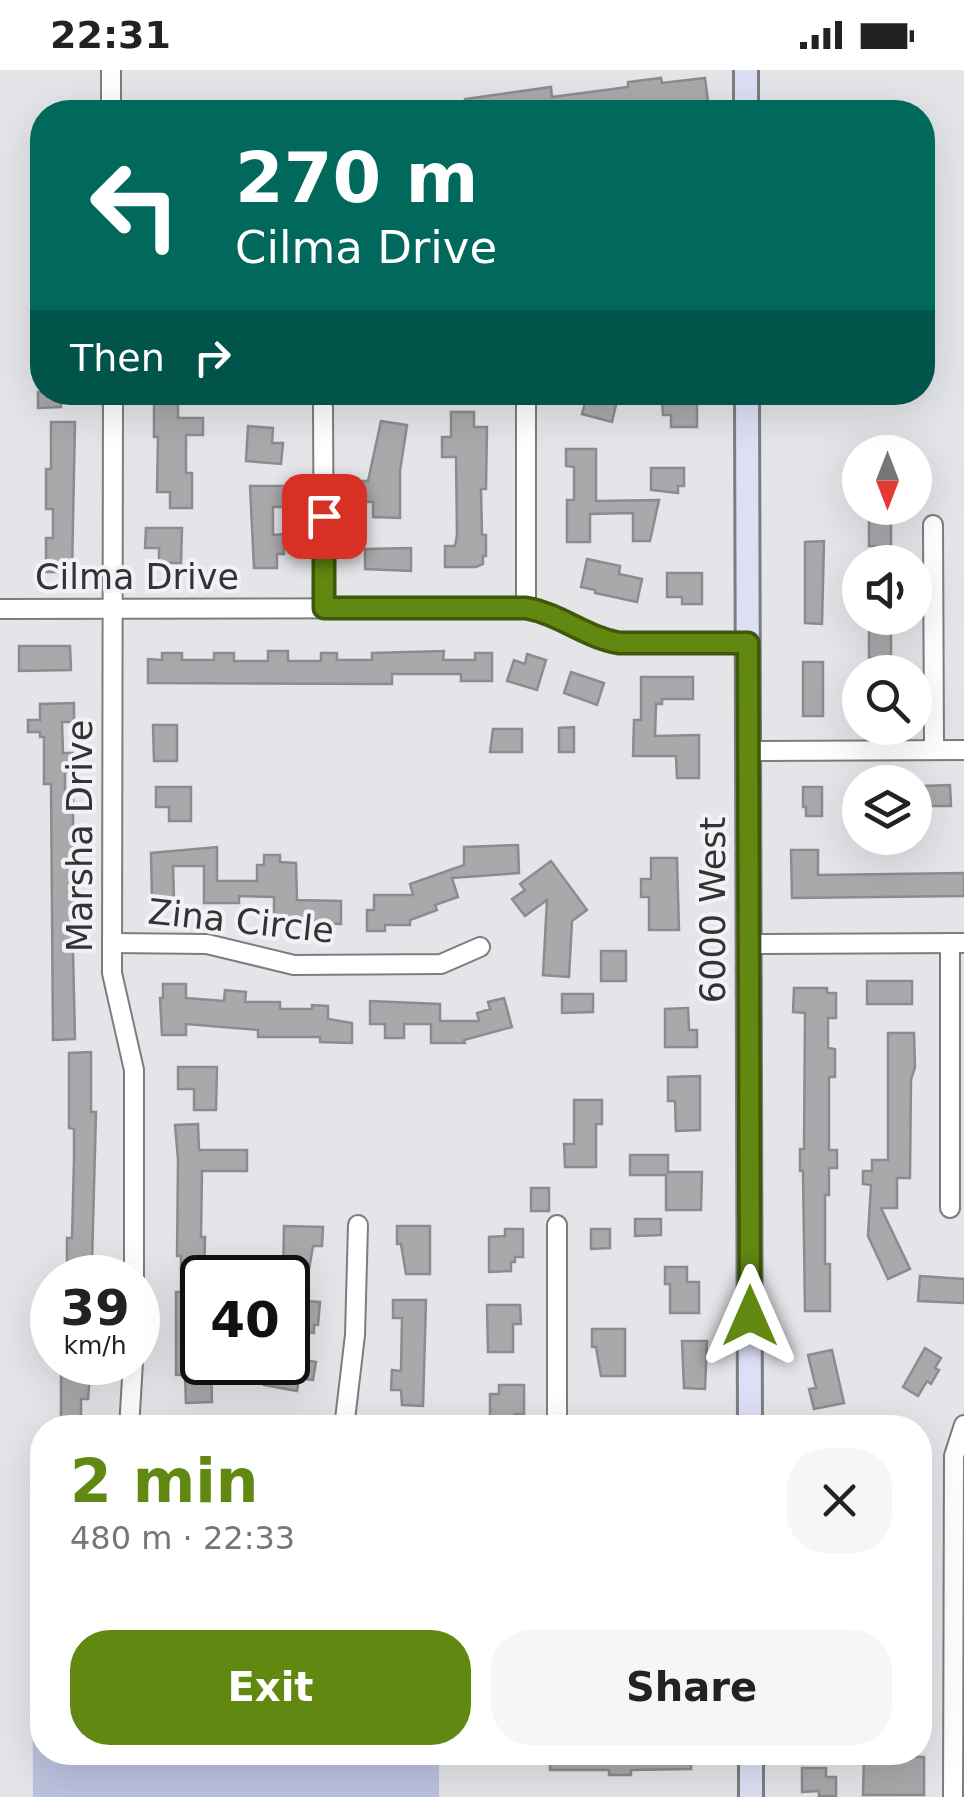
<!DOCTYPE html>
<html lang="en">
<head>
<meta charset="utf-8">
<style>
	:root { --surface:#fff; --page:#f6f6f6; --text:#222; --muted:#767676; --accent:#618810 }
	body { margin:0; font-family:"DejaVu Sans",sans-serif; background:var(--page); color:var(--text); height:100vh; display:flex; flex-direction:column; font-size:38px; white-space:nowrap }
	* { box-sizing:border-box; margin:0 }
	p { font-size:32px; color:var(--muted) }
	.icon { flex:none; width:55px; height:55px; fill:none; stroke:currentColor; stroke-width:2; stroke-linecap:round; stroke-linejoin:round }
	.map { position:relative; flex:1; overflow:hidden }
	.drawer { position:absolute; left:30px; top:1345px; width:902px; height:350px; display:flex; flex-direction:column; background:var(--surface); border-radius:40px; box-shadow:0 10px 40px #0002 }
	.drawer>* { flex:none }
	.guide { position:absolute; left:30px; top:30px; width:905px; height:305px; border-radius:40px; box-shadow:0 10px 40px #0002; background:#00695c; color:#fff; overflow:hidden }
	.needle { width:65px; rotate:180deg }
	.tools { position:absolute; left:842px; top:365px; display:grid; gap:20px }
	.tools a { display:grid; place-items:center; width:90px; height:90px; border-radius:50%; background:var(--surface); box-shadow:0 10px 40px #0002; font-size:50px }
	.speed { position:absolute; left:30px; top:1185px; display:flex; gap:20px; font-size:50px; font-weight:700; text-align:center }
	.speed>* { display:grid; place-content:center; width:130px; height:130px; border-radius:50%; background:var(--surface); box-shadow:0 10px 40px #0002; line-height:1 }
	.speed small { font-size:25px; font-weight:400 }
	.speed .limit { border:5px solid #111; border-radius:15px; background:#fff; color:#111 }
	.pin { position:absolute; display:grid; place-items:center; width:85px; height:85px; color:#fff; margin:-42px; border-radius:20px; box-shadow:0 5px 15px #0006 }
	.me { position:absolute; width:110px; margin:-55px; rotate:0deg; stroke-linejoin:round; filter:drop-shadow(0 0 8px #0008) }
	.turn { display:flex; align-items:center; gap:35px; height:210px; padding:0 40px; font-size:45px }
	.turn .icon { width:130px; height:130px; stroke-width:2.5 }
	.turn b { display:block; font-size:70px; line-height:85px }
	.then { display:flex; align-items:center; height:95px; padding:0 40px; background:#0003; gap:20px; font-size:38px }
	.round { display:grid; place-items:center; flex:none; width:105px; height:105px; border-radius:40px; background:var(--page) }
	.headline { display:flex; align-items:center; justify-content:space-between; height:170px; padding:0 40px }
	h1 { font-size:60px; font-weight:800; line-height:75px; color:var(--accent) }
	.primary-button { display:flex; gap:20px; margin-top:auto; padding:20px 40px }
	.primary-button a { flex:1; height:115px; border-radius:40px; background:var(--accent); color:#fff; font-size:40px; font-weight:800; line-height:115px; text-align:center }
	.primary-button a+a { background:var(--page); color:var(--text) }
	.status { display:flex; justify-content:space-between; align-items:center; height:70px; padding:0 50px; background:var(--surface); direction:ltr }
	.status svg { height:28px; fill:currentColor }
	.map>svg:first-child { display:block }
	.green { fill:#bcc1de }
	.building { fill:#a9a9ac; stroke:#8b8c8f; stroke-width:2.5 }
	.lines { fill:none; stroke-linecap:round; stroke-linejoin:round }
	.street-casing { stroke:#7d7d80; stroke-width:22 }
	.secondary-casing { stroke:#7d7d80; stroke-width:28 }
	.street { stroke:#fff; stroke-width:18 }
	.secondary { stroke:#dde0f5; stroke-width:22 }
	.route-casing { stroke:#3f580a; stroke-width:25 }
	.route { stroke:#618810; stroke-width:18 }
	.labels { text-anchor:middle; stroke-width:8; stroke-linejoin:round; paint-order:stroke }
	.street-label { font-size:35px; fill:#333334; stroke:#f2f2f6 }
</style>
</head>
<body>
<div class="status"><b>22:31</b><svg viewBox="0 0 49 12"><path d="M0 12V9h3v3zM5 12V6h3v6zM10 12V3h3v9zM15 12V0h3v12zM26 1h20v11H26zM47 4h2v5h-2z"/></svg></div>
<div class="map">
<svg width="964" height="1727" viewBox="0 0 964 1727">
	<rect width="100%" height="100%" fill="#e4e5e8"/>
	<polygon class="green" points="32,1482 42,1482 42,1682 439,1683 439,1727 33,1727"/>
	<g class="building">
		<polygon points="661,8 662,13 705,8 708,31 646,42 645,34 611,39 611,42 572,42 571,37 539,42 467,42 465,29 551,17 552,27 628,17 628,12"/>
		<polygon points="38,322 61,322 61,337 38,338"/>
		<polygon points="154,322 178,322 178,348 203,348 203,365 186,365 186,403 192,403 192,438 170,438 170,422 157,422 158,367 154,367"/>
		<polygon points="588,322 619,322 612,352 582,344"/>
		<polygon points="671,322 697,322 697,357 671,357 671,345 663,345 662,330 671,330"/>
		<polygon points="451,342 474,342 474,357 487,357 486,419 481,419 482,465 486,465 486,486 483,486 483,494 476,497 445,497 445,476 455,476 457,465 456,387 442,387 442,367 451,367"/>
		<polygon points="381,351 407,355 400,401 400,448 373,447 373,432 363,432 363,411 368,411"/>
		<polygon points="51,352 75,352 72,502 46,502 46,468 53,468 53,439 46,439 46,399 51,399"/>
		<polygon points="248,356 273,358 272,373 283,373 281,394 246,391"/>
		<polygon points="566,379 596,379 596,431 659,430 650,471 633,471 633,443 590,444 590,472 567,472 567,430 574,430 574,397 566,396"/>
		<polygon points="651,398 684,398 684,416 678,416 678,423 651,420"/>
		<polygon points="250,416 286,416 286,437 273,437 273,465 284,464 284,484 277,484 277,498 254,498"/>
		<rect x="869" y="448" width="22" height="28"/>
		<polygon points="146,458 182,458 181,493 159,493 159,478 145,478"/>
		<polygon points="824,471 822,554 805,553 805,472"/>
		<polygon points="411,478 411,501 365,499 365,479"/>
		<polygon points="587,489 620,496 619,504 642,509 637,532 595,523 595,520 581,517"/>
		<polygon points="667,503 702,503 702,534 682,534 682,527 667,527"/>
		<rect x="869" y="560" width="22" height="28"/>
		<polygon points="19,576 70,576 71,600 19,601"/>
		<polygon points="268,581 288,581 288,591 321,591 321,583 337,583 337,590 372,590 372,583 444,581 443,590 475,590 475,583 492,583 492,611 461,611 461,604 392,604 392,614 148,613 148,589 162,590 162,583 182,583 182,590 214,590 214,583 234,583 234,591 268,591"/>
		<polygon points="527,584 546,590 537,620 507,611 514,590 525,594"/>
		<rect x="803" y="592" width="20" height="54"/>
		<polygon points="571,602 604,613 597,635 564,623"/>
		<polygon points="641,607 693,607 693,629 662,629 662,634 656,634 655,666 699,665 699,708 677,708 676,686 633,686 634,650 641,650"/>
		<polygon points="74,633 74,652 62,652 63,683 73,683 73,702 65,702 65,729 73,729 73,846 74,861 77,861 77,881 73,881 75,969 53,970 51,714 44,714 44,667 40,667 40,662 28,662 28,650 40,650 40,634"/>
		<polygon points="153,655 177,655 177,691 154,691"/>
		<polygon points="574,657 574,682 559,682 559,658"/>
		<polygon points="493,659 522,659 522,682 490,682"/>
		<polygon points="950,715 951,736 922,736 922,716"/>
		<polygon points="156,717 191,717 191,751 169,751 169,737 156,737"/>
		<polygon points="803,717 822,717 822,746 806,746 806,737 803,737"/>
		<polygon points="518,775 519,803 452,808 458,827 435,835 437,840 410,850 410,855 385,855 385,861 367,861 367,840 374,840 374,825 413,825 410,814 464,795 464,777"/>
		<polygon points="217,777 217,811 257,811 257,795 264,795 264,785 280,785 280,792 296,793 297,830 341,831 341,854 274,852 274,827 239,826 239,833 204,833 204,796 173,796 174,830 152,830 151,783"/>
		<polygon points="791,780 818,780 818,805 964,803 964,826 792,828"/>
		<polygon points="651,788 677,788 679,860 649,860 649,827 641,827 641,809 651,809"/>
		<polygon points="551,791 587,840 572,851 569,907 543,905 547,830 525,846 512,829 525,820 520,814"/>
		<rect x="601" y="881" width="25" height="30"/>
		<rect x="867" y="911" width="45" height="23"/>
		<polygon points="163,914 186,914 186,928 224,931 225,920 246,922 245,932 280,932 280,939 312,939 312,935 328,936 328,949 352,953 352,973 320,972 320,967 258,967 258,960 186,954 186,965 162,965 160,928 163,928"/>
		<polygon points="794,918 827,918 827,923 836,923 836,948 828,948 828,978 835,979 835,1007 829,1007 829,1080 837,1080 837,1098 829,1098 829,1125 825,1125 825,1194 830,1194 830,1241 805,1241 803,1101 800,1101 800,1079 804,1079 805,943 793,942"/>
		<polygon points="562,924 593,924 593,942 562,943"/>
		<polygon points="504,928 512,957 464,970 465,973 431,973 431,954 404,954 404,968 385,968 385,954 370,954 370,931 440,934 440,951 479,951 477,943 490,939 488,932"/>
		<polygon points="688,938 689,960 697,960 697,977 665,977 665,939"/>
		<polygon points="888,963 914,963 915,997 911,1010 910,1108 897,1108 897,1138 881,1138 910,1199 888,1209 868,1166 871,1115 863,1114 863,1101 872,1101 872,1090 888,1090"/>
		<polygon points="91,982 91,1042 96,1042 92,1193 95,1193 95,1208 67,1208 67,1168 72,1168 74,1090 74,1059 69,1058 69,983"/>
		<polygon points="178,997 217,997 216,1040 194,1040 194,1019 178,1019"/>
		<polygon points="700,1006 700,1060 676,1061 675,1031 668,1031 668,1007"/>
		<polygon points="574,1030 602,1030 602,1054 596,1054 596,1097 565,1097 564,1074 574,1074"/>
		<polygon points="198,1054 199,1080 247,1080 247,1101 202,1101 201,1167 205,1167 204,1203 202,1211 199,1211 199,1286 202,1286 202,1292 211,1292 212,1332 186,1333 185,1305 176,1305 176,1222 181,1222 181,1186 177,1186 178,1089 175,1055"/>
		<polygon points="630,1085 668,1085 668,1102 702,1102 701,1140 666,1140 666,1105 630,1105"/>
		<rect x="531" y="1118" width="18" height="23"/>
		<polygon points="635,1149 661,1149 661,1165 635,1166"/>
		<polygon points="284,1156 323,1157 322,1176 313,1176 308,1205 283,1205"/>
		<polygon points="397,1156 430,1156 430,1204 406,1204 401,1174 397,1174"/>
		<polygon points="505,1159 523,1159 523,1187 515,1187 515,1192 511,1192 511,1201 489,1202 489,1167 505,1166"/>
		<polygon points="591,1159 610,1159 610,1178 591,1179"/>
		<polygon points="665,1197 687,1197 687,1212 699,1212 699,1243 670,1243 670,1214 665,1214"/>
		<polygon points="920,1206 964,1209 964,1233 918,1231"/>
		<polygon points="288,1230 320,1232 318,1255 314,1255 314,1263 288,1261"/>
		<polygon points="393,1230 426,1230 423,1336 402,1335 401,1320 391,1320 392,1300 401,1301 402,1248 393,1248"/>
		<polygon points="487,1235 520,1235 521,1254 513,1254 513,1282 488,1282"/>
		<polygon points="592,1259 625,1259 625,1306 601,1306 596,1277 592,1277"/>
		<polygon points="682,1271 707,1271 705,1319 684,1318"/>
		<polygon points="925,1278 941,1288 935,1298 939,1300 931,1314 927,1311 918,1326 903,1317"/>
		<polygon points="832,1280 844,1333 814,1339 809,1319 816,1318 808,1285"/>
		<polygon points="288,1287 316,1292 313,1310 299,1308 297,1321 264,1315 267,1292 288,1292"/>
		<polygon points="61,1292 91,1292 88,1329 81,1329 81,1358 61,1358"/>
		<polygon points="499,1315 524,1315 524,1344 515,1344 512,1357 490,1357 490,1324 499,1324"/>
		<polygon points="550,1682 691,1682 691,1699 631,1700 631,1705 609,1705 609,1700 550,1700"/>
		<polygon points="864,1686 924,1687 924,1725 863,1725"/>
		<polygon points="802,1698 826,1698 826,1707 836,1707 836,1726 819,1726 819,1721 802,1722"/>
	</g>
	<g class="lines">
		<defs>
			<g id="street">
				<polyline points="111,0 111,42"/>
				<polyline points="113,322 112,903 134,1000 134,1208"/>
				<polyline points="526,322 526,538"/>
				<polyline points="323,337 324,538"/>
				<polyline points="933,455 934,680"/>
				<path d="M0 539 526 538C560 544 585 567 619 573H747"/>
				<polyline points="748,681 964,680"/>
				<polyline points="112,873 207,874 294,895 441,894 480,877"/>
				<polyline points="950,873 950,1138"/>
				<polyline points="749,874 964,873"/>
				<polyline points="557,1155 557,1358"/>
				<polyline points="129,1358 133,1292"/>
				<polyline points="344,1358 355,1265 358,1155"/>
				<polyline points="953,1727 954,1386 964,1355"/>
			</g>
			<g id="secondary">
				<polyline points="746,0 746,42"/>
				<polyline points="747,322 750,1358"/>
				<polyline points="751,1682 751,1727"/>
			</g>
		</defs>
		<use href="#street" class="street-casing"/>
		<use href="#secondary" class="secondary-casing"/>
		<use href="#street" class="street"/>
		<use href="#secondary" class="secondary"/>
	</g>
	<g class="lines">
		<defs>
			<path id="route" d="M324 446V538H526C560 544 585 567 619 573H748L750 1246"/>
		</defs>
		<use href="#route" class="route-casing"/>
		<use href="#route" class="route"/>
	</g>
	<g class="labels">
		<g class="street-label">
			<text x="137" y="519">Cilma Drive</text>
			<text transform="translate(80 766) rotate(-90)" y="12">Marsha Drive</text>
			<text transform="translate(713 840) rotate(-90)" y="12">6000 West</text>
			<text transform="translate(241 851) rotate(6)" y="12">Zina Circle</text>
		</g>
	</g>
</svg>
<div class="tools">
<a><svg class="needle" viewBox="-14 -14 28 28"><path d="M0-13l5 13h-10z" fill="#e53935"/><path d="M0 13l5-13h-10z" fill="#767676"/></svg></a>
<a><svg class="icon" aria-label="sound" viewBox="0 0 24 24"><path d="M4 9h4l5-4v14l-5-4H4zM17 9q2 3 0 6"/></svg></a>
<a><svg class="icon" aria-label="search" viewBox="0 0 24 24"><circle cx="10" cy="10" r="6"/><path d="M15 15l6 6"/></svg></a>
<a><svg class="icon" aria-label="layers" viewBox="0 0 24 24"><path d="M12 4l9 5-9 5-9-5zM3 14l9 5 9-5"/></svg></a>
</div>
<div class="speed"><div>39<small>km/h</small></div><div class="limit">40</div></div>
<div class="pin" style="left:324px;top:446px;background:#d93025"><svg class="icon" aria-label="arrive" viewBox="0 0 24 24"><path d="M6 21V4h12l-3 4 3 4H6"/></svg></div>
<svg class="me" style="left:750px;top:1246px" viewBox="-20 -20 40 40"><path d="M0-17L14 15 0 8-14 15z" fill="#618810" stroke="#fff" stroke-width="4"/></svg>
<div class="guide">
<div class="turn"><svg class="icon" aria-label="left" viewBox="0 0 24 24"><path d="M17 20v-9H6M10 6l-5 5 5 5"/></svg><div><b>270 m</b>Cilma Drive</div></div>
<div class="then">Then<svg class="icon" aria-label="right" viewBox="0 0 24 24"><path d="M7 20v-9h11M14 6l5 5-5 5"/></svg></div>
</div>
<section class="drawer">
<div class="headline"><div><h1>2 min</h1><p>480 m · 22:33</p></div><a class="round"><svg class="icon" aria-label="close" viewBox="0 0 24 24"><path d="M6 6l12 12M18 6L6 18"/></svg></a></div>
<div class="primary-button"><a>Exit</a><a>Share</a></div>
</section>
</div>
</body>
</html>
